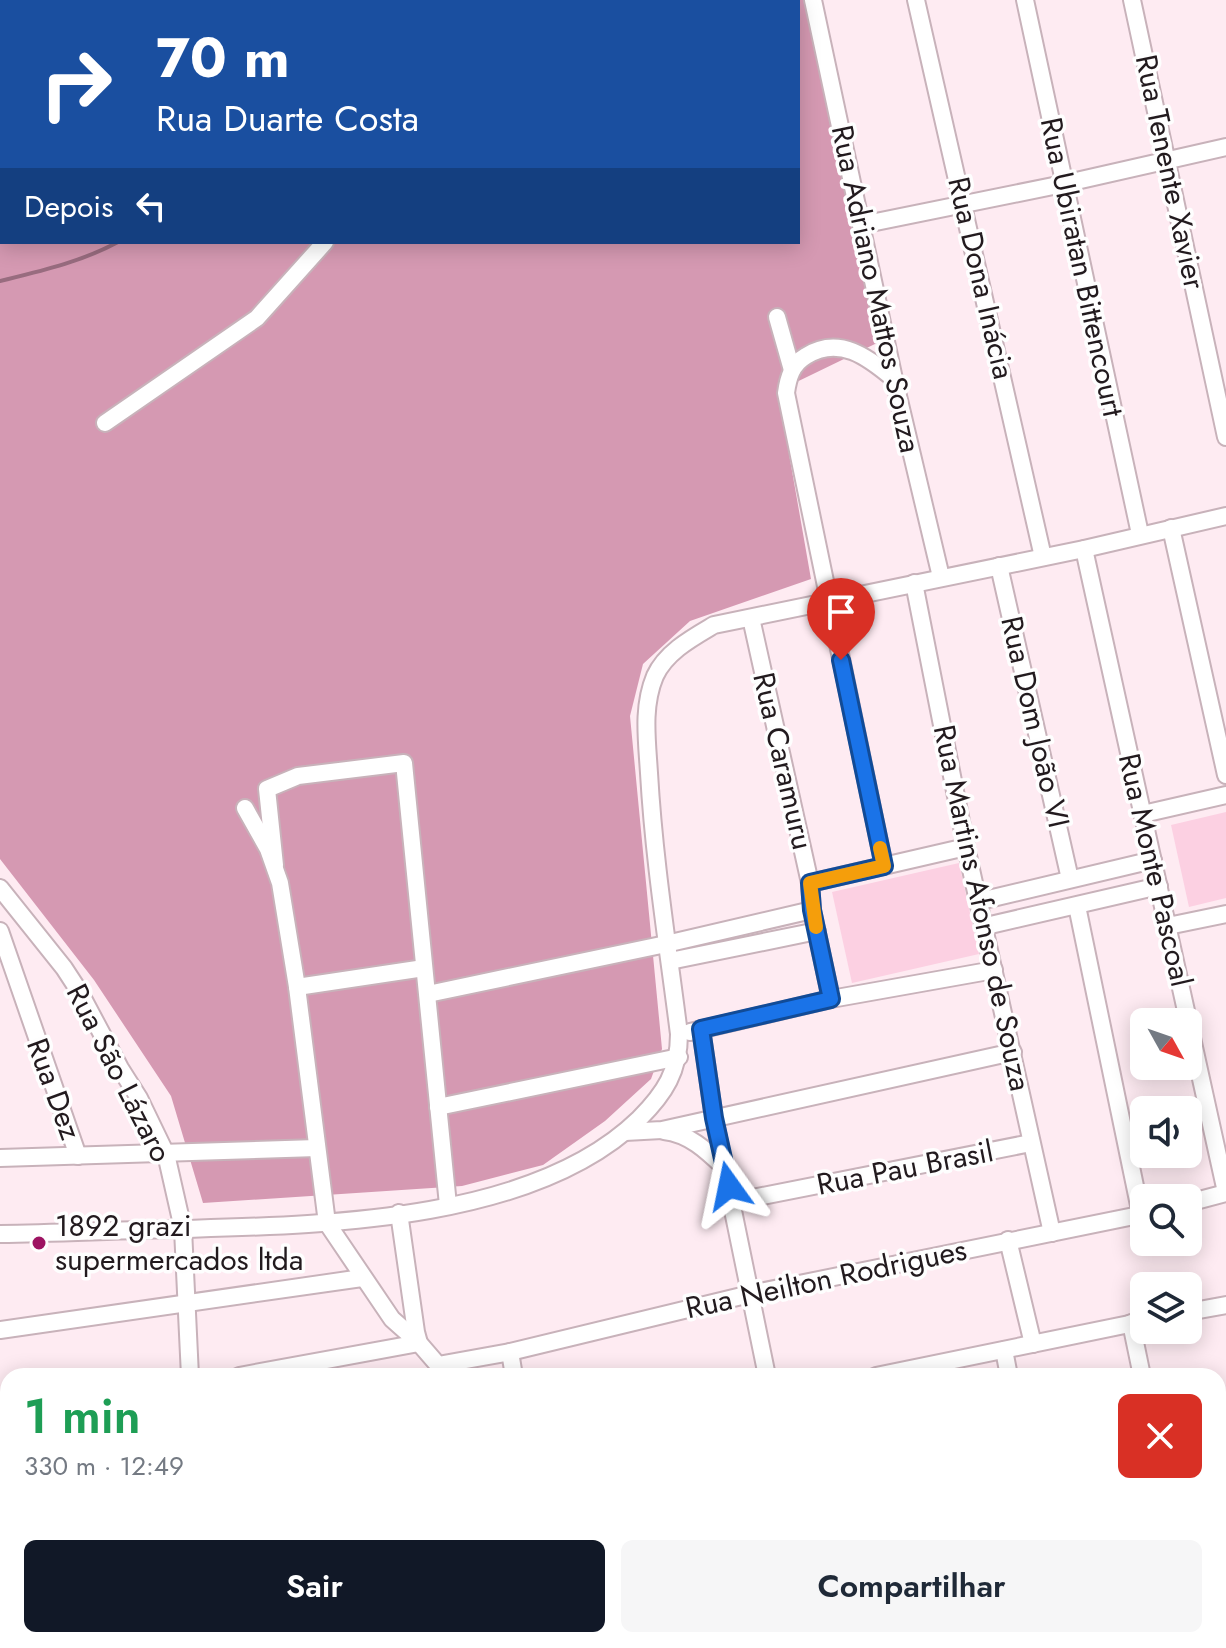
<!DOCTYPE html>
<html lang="pt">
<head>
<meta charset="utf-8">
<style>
	:root { --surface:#fff; --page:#f6f6f7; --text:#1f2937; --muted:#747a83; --accent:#111827 }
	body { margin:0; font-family:Jost,sans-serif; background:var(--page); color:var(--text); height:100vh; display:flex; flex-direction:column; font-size:30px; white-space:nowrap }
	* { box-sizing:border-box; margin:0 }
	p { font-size:26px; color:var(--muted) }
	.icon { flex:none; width:44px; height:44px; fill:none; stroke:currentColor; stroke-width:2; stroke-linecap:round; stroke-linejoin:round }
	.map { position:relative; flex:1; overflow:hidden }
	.drawer { position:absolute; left:0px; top:1368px; width:1226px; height:280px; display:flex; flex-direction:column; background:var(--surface); border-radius:24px 24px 0 0; box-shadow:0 4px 20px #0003 }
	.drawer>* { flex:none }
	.top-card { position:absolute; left:0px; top:0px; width:800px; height:244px; box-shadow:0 4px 20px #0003; background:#1a4fa0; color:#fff; overflow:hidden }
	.needle { width:52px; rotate:130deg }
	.tools { position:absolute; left:1130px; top:1008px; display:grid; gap:16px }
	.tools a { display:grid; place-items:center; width:72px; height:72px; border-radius:12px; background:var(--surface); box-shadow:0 4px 20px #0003; font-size:40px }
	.pin { position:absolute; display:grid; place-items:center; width:68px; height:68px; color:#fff; margin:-82px -34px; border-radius:50% 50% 50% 0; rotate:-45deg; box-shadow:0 0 8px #0007 }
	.pin .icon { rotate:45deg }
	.me { position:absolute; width:88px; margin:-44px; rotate:348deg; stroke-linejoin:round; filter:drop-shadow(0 0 6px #0008) }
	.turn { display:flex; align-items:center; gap:28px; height:168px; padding:0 24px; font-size:36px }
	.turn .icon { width:104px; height:104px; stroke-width:2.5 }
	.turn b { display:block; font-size:56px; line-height:68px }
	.then { display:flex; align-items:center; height:76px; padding:0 24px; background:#0003; gap:16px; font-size:30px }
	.round { display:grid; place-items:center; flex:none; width:84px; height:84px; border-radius:12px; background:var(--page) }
	.overview { display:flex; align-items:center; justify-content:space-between; height:136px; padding:0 24px }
	h1 { font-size:48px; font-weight:600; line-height:60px; color:#1e9e55 }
	.action { display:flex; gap:16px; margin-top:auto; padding:16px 24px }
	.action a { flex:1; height:92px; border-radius:12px; background:var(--accent); color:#fff; font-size:32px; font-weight:600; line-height:92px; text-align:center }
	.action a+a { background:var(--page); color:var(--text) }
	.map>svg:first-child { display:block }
	.green { fill:#fcd0e2 }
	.forest { fill:#d599b2 }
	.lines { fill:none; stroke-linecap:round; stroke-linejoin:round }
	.stream { stroke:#986c7f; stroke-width:4 }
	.street-casing { stroke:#c8b2ba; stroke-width:20 }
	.street { stroke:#fff; stroke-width:16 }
	.route-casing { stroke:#114b97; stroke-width:20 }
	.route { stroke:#1a73e8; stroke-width:14 }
	.slow { stroke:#f59e0b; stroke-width:14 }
	.poi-dot { fill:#9d1362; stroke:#fefefe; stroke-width:3 }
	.labels { text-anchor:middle; stroke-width:7; stroke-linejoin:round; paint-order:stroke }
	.street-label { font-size:30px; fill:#221a1e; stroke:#fefefe }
	.poi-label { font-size:30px; fill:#221a1e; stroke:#fefefe; text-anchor:start }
</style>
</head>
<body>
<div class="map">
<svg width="1226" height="1648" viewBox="0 0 1226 1648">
	<rect width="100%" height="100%" fill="#feebf2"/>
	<g class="green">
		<polygon points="1226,812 1226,898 1189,907 1171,825"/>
		<polygon points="959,863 979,954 852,983 832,892"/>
	</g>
	<polygon class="forest" points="209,0 814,0 877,343 778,391 811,579 690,621 643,664 630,716 662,1049 651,1079 605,1121 543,1165 462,1186 203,1203 171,1096 94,980 0,859 0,239 2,242 798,242 798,2 208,2"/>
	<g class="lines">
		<g class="stream">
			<polyline points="322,2 323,0"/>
			<path d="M0 281C41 271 81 262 118 242"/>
		</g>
		<defs>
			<g id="street">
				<polyline points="813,0 894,379 941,577"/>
				<polyline points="916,0 1043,557"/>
				<polyline points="1025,0 1140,534"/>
				<polyline points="1132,0 1226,437"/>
				<polyline points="31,2 31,0"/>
				<polyline points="468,2 469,0"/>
				<polyline points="0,96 2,96"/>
				<polyline points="0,180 2,179"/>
				<polyline points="861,225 1063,184 1226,147"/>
				<polyline points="777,317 792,370"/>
				<polyline points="105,423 257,318 325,242"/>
				<polyline points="1171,528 1226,775"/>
				<polyline points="1084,549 1226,1192"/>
				<polyline points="999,566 1070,879"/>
				<polyline points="914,583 966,847 1052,1233"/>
				<polyline points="751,618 810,883 812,910 831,999"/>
				<polyline points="245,808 268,849 280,883 297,987 327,1223 392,1319 419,1343"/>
				<polyline points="1143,814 1226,795"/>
				<polyline points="275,865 267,789 298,776 404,763 448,1205"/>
				<path d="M884 866 786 393C788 378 792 364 806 356 839 335 868 357 894 379"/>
				<polyline points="810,883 966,847"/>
				<polyline points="0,888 64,968 79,991 120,1068 139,1098 166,1154 183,1229 190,1376"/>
				<polyline points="980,901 1153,860"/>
				<polyline points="1077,906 1141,1215"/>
				<polyline points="986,926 1159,886"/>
				<polyline points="1168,926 1226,914"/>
				<polyline points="0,931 78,1156"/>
				<polyline points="670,961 817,931"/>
				<polyline points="297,987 424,968"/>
				<polyline points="428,994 666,944 812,910"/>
				<polyline points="701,1029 714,1118 767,1376"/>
				<polyline points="690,1032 831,999 994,970"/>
				<polyline points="438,1107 679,1057"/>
				<path d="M664 1131C690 1134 707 1151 726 1169"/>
				<polyline points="625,1132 662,1130 1013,1052"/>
				<polyline points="0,1158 317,1148"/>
				<polyline points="732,1202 1031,1143"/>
				<polyline points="1188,1203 1226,1193"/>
				<polyline points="399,1213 416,1332 419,1343 438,1365 510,1352 514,1376"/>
				<path d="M0 1234C61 1233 122 1230 182 1229 322 1225 533 1222 639 1119 665 1093 679 1071 679 1034 668 947 654 861 649 773 647 740 642 707 655 676 666 652 692 638 714 625L1084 549 1226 516"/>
				<polyline points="1008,1240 1033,1344"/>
				<polyline points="1188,1312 1226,1305"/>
				<polyline points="1131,1323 1142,1376"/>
				<polyline points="0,1330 362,1278"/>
				<polyline points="1004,1350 1009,1376"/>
				<polyline points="510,1352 750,1294 1144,1214"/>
				<polyline points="239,1376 419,1343"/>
				<polyline points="876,1376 1144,1321"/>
				<polyline points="0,1409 8,1408"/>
				<polyline points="1218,1613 1226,1612"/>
				<polyline points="580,1640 581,1648"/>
				<polyline points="933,1640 935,1648"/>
				<polyline points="312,1648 316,1640"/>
				<polyline points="1097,1648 1106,1640"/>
			</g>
		</defs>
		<use href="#street" class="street-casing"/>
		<use href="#street" class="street"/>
	</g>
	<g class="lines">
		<defs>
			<polyline id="route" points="729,1186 714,1118 701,1029 831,999 812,910 810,883 884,866 841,660"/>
		</defs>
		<use href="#route" class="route-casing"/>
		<use href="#route" class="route"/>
		<polyline class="slow" points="816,927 810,883 884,866 880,848"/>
	</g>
	<circle class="poi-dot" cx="39" cy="1243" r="8"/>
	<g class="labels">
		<g class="street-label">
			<text transform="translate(1170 172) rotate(78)" y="10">Rua Tenente Xavier</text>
			<text transform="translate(1082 267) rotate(78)" y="10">Rua Ubiratan Bittencourt</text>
			<text transform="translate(981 278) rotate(77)" y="10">Rua Dona Inácia</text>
			<text transform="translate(876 289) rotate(78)" y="10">Rua Adriano Mattos Souza</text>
			<text transform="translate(1035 722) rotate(77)" y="10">Rua Dom João VI</text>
			<text transform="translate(783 761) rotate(77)" y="10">Rua Caramuru</text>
			<text transform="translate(1155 870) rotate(77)" y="10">Rua Monte Pascoal</text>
			<text transform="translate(982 908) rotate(78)" y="10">Rua Martins Afonso de Souza</text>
			<text transform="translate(119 1073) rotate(63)" y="10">Rua São Lázaro</text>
			<text transform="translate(54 1089) rotate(70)" y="10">Rua Dez</text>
			<text transform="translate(905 1168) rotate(-11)" y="10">Rua Pau Brasil</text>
			<text transform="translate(826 1279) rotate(-12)" y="10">Rua Neilton Rodrigues</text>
		</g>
		<g class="poi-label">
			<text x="55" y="1236">1892 grazi<tspan x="55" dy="34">supermercados ltda</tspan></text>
		</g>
	</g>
</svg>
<div class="tools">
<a><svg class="needle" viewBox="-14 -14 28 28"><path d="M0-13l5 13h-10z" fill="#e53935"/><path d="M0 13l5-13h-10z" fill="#747a83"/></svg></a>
<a><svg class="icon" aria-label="sound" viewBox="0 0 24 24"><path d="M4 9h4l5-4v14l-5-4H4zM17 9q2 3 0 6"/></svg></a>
<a><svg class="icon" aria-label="search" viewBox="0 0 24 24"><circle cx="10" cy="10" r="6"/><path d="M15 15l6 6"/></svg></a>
<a><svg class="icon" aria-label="layers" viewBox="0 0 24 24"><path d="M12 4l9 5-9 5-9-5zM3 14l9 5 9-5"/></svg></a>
</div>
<div class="pin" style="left:841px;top:660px;background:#d93025"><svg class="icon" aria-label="arrive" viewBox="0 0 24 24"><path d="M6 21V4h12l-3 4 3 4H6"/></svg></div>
<svg class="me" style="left:729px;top:1186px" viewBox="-20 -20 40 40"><path d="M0-17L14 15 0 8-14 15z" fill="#1a73e8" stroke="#fff" stroke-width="4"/></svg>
<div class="top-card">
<div class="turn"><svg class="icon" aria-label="right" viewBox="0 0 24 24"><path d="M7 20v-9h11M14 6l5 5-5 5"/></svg><div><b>70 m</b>Rua Duarte Costa</div></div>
<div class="then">Depois<svg class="icon" aria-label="left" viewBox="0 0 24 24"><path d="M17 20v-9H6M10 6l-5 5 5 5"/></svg></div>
</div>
<section class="drawer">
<div class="overview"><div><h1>1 min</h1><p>330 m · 12:49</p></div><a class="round" style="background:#d93025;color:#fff"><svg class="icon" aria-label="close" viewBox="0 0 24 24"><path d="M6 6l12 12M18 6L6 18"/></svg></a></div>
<div class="action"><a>Sair</a><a>Compartilhar</a></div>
</section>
</div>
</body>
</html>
